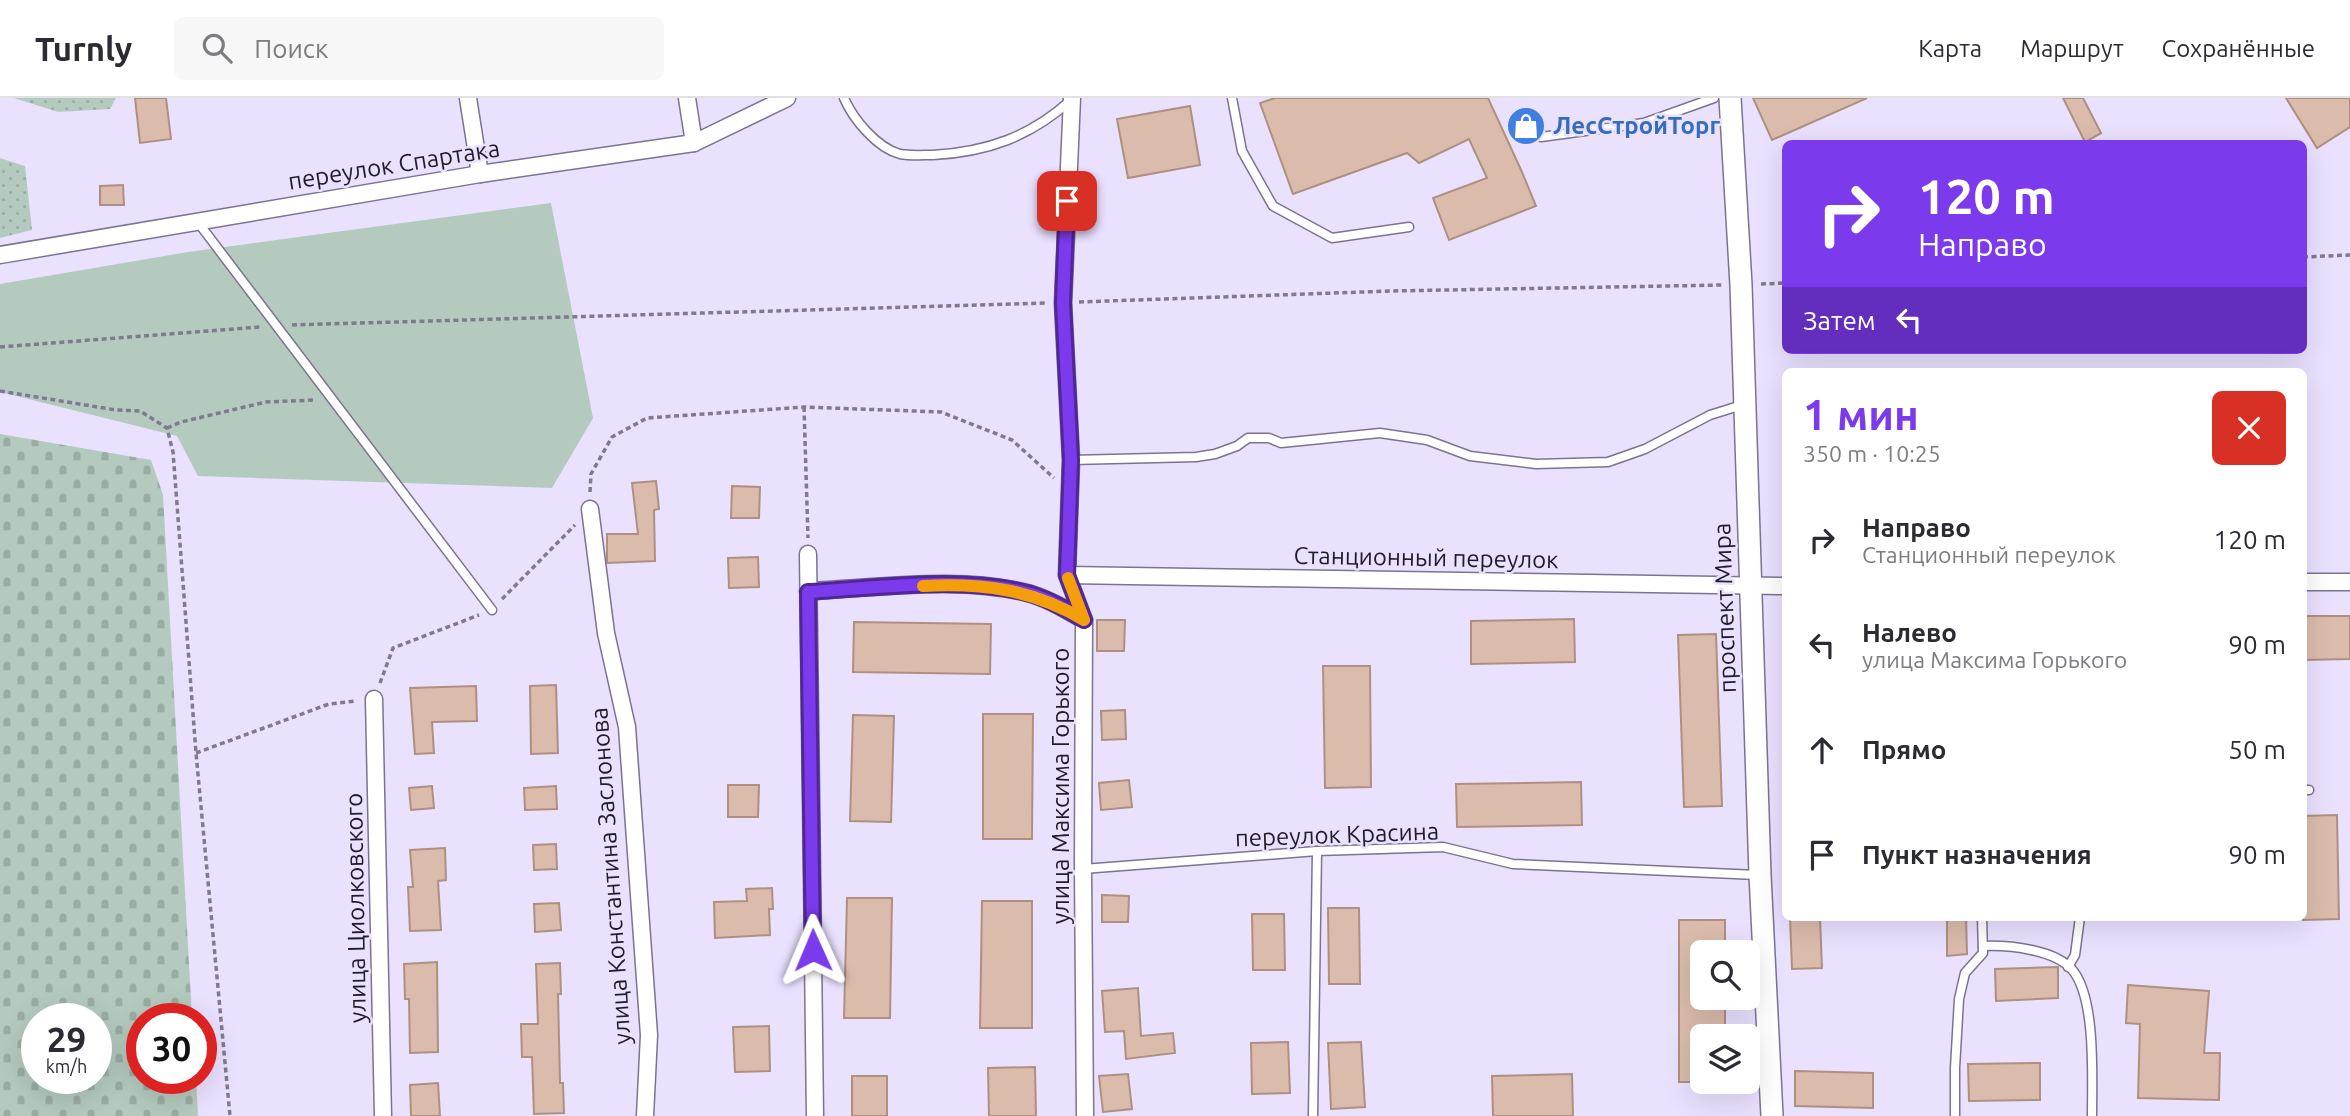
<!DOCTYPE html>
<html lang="ru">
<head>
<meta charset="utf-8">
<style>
	:root { --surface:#fff; --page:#f7f7f7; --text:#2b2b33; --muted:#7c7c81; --line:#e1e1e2; --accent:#7c3aed }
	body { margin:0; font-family:Ubuntu,sans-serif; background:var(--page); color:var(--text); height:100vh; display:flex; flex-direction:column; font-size:26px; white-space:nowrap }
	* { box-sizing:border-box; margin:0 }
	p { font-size:23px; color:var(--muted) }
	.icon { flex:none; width:38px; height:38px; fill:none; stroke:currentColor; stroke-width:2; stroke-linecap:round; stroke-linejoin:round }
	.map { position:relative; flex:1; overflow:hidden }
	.side { position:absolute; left:1782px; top:270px; width:525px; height:553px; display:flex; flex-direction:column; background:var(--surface); border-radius:10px; box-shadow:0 7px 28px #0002 }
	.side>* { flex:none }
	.banner { position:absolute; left:1782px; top:42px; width:525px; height:214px; border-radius:10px; box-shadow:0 7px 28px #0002; background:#7c3aed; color:#fff; overflow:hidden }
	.controls { position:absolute; left:1690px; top:842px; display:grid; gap:14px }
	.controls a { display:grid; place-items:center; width:70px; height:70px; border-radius:10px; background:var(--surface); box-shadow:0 7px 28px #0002; font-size:35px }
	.speed { position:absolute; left:21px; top:905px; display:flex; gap:14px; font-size:35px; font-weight:700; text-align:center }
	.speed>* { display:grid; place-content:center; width:91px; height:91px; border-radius:50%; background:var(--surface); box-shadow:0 7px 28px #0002; line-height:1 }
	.speed small { font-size:18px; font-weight:400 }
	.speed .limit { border:10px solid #d22; background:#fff; color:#111 }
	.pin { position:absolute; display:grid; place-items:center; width:60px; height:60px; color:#fff; margin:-30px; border-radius:14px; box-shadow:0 4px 10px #0006 }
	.me { position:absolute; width:77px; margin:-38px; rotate:359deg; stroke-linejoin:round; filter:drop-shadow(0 0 5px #0008) }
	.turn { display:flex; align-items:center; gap:24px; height:147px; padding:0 21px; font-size:32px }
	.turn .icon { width:91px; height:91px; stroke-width:2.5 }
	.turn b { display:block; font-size:49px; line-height:60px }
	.then { display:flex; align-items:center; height:66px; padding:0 21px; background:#0003; gap:14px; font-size:26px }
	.round { display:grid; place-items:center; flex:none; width:74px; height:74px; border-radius:10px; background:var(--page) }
	.summary { display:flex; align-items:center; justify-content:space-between; height:119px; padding:0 21px }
	h1 { font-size:42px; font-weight:600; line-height:52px; color:var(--accent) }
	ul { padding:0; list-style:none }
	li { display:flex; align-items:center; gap:21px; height:105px; padding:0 21px }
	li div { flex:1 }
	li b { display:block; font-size:26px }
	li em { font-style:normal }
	header { display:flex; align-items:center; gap:42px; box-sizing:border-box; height:98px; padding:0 35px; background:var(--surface); border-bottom:2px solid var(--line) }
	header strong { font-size:33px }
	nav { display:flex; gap:38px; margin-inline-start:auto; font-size:24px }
	.search { width:490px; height:63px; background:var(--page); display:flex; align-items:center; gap:18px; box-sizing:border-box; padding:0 24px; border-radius:10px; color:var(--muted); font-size:26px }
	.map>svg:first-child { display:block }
	.grass { fill:#b4cabf }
	.cemetery { fill:url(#cemetery-stones); fill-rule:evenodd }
	.park { fill:url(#park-dots) }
	.building { fill:#dbbcac; stroke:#ae9081; stroke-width:2 }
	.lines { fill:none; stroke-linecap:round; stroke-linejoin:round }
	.lane-casing { stroke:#7c738e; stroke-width:11 }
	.street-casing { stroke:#7c738e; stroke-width:19 }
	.secondary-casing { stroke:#7c738e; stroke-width:24 }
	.path { stroke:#807a8e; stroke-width:3.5; stroke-dasharray:5 3.5; stroke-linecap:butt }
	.lane { stroke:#fff; stroke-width:8 }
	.street { stroke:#fff; stroke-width:16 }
	.secondary { stroke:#fff; stroke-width:21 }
	.route-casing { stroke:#51269a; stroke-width:18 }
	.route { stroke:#7c3aed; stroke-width:12 }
	.slow { stroke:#f59e0b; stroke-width:12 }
	.labels { text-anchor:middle; stroke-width:5; stroke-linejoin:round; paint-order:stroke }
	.shop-label { font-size:24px; font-weight:bold; fill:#366cbe; stroke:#eae1ff; text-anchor:start }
	.street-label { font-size:24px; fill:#201d28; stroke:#eae1ff }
</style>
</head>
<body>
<header>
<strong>Turnly</strong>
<div class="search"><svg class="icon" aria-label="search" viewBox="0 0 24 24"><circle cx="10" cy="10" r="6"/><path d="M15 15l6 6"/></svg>Поиск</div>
<nav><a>Карта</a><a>Маршрут</a><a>Сохранённые</a></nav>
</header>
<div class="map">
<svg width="2350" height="1018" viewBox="0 0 2350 1018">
	<defs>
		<pattern id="cemetery-stones" width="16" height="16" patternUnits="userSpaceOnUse" patternTransform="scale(1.75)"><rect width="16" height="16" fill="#b4cabf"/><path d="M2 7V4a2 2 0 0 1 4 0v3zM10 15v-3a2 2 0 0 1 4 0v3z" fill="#9aada4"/></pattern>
		<pattern id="park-dots" width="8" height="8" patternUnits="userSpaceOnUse" patternTransform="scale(1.75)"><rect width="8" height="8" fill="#b4cabf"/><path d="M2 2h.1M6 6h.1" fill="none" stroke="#9aada4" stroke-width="1.8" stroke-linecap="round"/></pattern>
	</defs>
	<rect width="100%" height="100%" fill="#eae1ff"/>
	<polygon class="grass" points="551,105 593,320 552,390 198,378 177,338 0,294 0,186 188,154"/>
	<path class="cemetery" d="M0 336 151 362 163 397 192 920H142V980H196L198 1018H0ZM37 920H96V980H37Z"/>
	<g class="park">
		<polygon points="14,0 116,0 110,11 58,14"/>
		<polygon points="0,60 25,68 32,132 0,140"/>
	</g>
	<g class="building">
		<polygon points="135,0 166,0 171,41 140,45"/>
		<polygon points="1275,0 1488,0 1522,74 1536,108 1449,142 1433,100 1487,80 1469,41 1419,65 1407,55 1293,96 1260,5"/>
		<polygon points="1753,0 1867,0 1772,42"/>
		<polygon points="2063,0 2083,0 2101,35 2085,44"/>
		<polygon points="2286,0 2350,0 2350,29 2317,50"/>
		<polygon points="1190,8 1200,67 1128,80 1117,21"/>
		<polygon points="123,87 124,107 100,107 100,88"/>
		<polygon points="656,383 659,411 654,412 655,463 607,465 607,436 638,436 632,385"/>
		<polygon points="732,388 760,389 759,420 731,420"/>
		<polygon points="758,459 759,489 729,490 728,460"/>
		<polygon points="2303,518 2350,518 2350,561 2303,562"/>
		<polygon points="1574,521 1575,564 1471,566 1471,523"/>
		<polygon points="1097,522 1125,522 1124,553 1097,553"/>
		<polygon points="854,524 991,526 990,576 853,574"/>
		<polygon points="1716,536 1722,708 1684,709 1678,537"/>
		<polygon points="1323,568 1370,568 1371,689 1325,690"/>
		<polygon points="556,587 558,655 531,656 530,588"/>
		<polygon points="476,588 477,623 432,624 434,655 415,656 410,590"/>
		<polygon points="1125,612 1126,641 1102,642 1101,613"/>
		<polygon points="983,616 1033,616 1032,741 983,741"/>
		<polygon points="853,617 894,618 891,724 850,723"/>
		<polygon points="1129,682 1132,709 1101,712 1099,685"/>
		<polygon points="1581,684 1582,727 1457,729 1456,686"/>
		<polygon points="728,687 759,687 758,719 728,719"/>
		<polygon points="432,688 434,710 411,712 409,690"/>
		<polygon points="556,688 557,711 525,712 524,690"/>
		<polygon points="2337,717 2339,821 2303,822 2303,718"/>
		<polygon points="556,746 557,771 534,772 533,747"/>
		<polygon points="445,750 446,782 438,783 441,832 410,833 408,789 413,789 410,752"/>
		<polygon points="772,790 773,811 769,811 770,837 715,840 714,804 747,803 746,791"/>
		<polygon points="1102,797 1129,798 1128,824 1102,824"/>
		<polygon points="847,800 892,800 890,920 844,920"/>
		<polygon points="982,803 1032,803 1032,930 980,930"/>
		<polygon points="559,805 561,832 535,834 534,806"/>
		<polygon points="1328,810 1359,810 1360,886 1329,886"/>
		<polygon points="1252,816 1284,816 1285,872 1253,872"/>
		<polygon points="1790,819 1820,819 1822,870 1792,871"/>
		<polygon points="1947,819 1966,819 1967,856 1947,858"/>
		<polygon points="1679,822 1725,822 1725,854 1703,854 1703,900 1725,900 1725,938 1703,938 1703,984 1679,984"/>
		<polygon points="437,864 438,954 410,955 409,901 405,901 404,866"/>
		<polygon points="560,865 561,896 558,896 560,985 563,985 564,1015 534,1016 532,959 522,959 521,926 538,926 536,866"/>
		<polygon points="2058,869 2058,900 1996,903 1995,871"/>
		<polygon points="2128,887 2209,893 2204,955 2220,955 2219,1002 2138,1000 2140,926 2126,925"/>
		<polygon points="1138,890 1141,938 1173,935 1175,955 1126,961 1124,933 1105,934 1102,893"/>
		<polygon points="769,928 770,973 735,974 733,929"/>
		<polygon points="1288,944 1290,995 1252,996 1251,945"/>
		<polygon points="1361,944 1365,1009 1331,1011 1328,945"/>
		<polygon points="2040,965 2040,1002 1969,1003 1968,966"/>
		<polygon points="1035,969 1036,1018 989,1018 988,970"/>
		<polygon points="1795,973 1873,975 1873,1010 1795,1008"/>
		<polygon points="1128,976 1132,1011 1103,1014 1099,978"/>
		<polygon points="1572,976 1573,1018 1493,1018 1492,978"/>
		<rect x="852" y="978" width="35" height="40"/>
		<polygon points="438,985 440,1018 411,1018 410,987"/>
	</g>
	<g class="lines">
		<defs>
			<g id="lane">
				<path d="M844 0C853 21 877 50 900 56 910 58 923 57 933 57 987 54 1030 39 1071 2"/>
				<polyline points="1232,0 1242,53 1273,108 1332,140 1409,129"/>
				<polyline points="1541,39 1644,25 1714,0"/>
				<polyline points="197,123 492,512"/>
				<polyline points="1071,362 1196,359 1215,356 1237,348 1248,340 1269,340 1281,345 1380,335 1427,342 1470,358 1536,366 1608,364 1645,351 1710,317 1742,307"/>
				<polyline points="2303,692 2309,692"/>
				<polyline points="1083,771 1317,753 1443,749 1513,766 1757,777"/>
				<path d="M1983 848C2008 847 2057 851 2074 874 2096 904 2092 981 2092 1018"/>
				<polyline points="2068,869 2075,857 2080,819"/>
				<polyline points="1313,1018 1317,753"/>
				<polyline points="1955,1018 1955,970 1959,901 1965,875 1983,855 1982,819"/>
			</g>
			<g id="street">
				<polyline points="468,0 480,76"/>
				<polyline points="687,0 694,45"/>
				<polyline points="1072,0 1063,205 1071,362 1067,477 1084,522 1083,771 1085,1018"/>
				<polyline points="0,157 480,76 694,45 787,0"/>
				<polyline points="590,411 606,535 627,629 649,937 645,1018"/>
				<polyline points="808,456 815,1018"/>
				<polyline points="1067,477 1785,488"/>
				<polyline points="2303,484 2350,484"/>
				<path d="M808 493C879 490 962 477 1031 496 1050 502 1067 512 1084 522"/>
				<polyline points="374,601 383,1018"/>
			</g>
			<polyline id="secondary" points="1730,0 1741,187 1760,777 1772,1018"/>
		</defs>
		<use href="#lane" class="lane-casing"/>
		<use href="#street" class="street-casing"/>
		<use href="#secondary" class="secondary-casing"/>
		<g class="path">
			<polyline points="2303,159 2350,157"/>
			<polyline points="1761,186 1785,185"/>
			<polyline points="1079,204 1391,193 1722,187"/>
			<polyline points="292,227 1047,205"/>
			<polyline points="0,249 260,229"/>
			<polyline points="0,293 116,312 140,313 167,330 173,354 196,655 230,1018"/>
			<polyline points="804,309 808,440"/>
			<polyline points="167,330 181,324 266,304 315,302"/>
			<polyline points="590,394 591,376 612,339 647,320 804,309 941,314 1012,342 1054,380"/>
			<polyline points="502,501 575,427"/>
			<polyline points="380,585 393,550 479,517"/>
			<polyline points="196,655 329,606 356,603"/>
		</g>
		<use href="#lane" class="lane"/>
		<use href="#street" class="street"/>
		<use href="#secondary" class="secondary"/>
	</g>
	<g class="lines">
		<defs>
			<path id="route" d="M813 852 808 494C877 490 964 477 1031 496 1050 502 1067 512 1084 522L1067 477 1071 362 1063 205 1067 103"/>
		</defs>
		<use href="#route" class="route-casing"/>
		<use href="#route" class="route"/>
		<path class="slow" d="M923 488C983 485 1032 491 1084 522L1068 480"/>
	</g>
	<defs>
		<symbol id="shop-disc" viewBox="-11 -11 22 22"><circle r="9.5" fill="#3f7fe0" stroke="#eae1ff"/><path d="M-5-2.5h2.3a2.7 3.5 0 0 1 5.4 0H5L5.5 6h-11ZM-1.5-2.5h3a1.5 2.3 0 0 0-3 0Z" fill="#fff"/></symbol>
	</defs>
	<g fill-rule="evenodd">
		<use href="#shop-disc" x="1504" y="6" width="44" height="44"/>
	</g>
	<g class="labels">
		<g class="shop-label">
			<text x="1553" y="36">ЛесСтройТорг</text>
		</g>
		<g class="street-label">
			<text transform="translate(394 67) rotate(-9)" y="8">переулок Спартака</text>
			<text transform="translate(1426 460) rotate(1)" y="8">Станционный переулок</text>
			<text transform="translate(1725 510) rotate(-92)" y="8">проспект Мира</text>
			<text transform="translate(1061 688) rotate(-90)" y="8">улица Максима Горького</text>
			<text transform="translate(1337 737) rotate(-2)" y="8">переулок Красина</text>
			<text transform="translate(611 778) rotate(-94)" y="8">улица Константина Заслонова</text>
			<text transform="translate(356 810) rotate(-91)" y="8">улица Циолковского</text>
		</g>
	</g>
</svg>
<div class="controls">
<a><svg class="icon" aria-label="search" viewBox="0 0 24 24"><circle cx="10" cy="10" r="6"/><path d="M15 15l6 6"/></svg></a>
<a><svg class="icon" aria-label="layers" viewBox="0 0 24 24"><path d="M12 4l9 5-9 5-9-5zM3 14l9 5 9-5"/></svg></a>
</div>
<div class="speed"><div>29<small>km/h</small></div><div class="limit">30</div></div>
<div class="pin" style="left:1067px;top:103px;background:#d93025"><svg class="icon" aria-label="arrive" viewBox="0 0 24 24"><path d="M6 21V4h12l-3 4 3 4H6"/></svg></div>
<svg class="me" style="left:813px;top:852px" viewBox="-20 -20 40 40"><path d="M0-17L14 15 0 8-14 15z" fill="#7c3aed" stroke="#fff" stroke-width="4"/></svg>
<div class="banner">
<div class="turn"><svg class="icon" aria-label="right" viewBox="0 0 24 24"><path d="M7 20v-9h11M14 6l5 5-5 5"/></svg><div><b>120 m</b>Направо</div></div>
<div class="then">Затем<svg class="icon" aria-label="left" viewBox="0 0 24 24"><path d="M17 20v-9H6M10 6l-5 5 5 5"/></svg></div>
</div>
<section class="side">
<div class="summary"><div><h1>1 мин</h1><p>350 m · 10:25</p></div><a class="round" style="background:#d93025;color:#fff"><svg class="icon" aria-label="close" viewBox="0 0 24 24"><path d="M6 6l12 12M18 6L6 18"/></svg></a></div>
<ul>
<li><svg class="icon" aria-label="right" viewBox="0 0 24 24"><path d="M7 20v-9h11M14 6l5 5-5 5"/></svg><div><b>Направо</b><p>Станционный переулок</p></div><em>120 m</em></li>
<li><svg class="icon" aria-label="left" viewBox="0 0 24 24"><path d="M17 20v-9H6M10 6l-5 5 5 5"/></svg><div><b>Налево</b><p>улица Максима Горького</p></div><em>90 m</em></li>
<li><svg class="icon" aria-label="ahead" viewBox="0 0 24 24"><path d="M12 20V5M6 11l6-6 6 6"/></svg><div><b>Прямо</b></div><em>50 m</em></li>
<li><svg class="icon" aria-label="arrive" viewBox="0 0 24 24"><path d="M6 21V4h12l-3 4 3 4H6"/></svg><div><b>Пункт назначения</b></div><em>90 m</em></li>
</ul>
</section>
</div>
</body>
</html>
